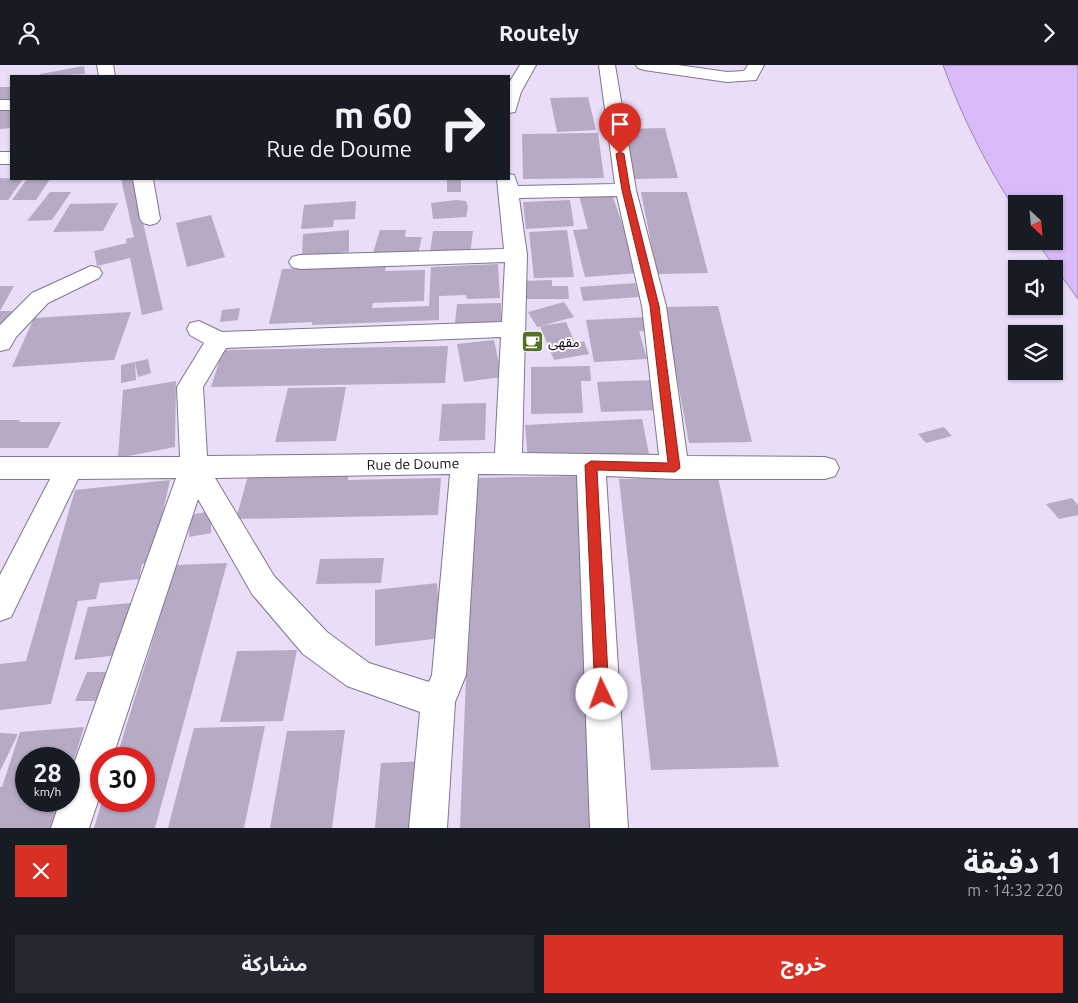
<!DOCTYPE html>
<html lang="ar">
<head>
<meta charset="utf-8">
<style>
	:root { --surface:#171b24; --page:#242831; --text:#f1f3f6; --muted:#9ea1a6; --accent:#d93025 }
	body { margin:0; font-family:Ubuntu,"Noto Sans Arabic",sans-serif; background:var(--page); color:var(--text); direction:rtl; height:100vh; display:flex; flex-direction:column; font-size:19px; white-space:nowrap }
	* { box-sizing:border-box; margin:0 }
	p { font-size:16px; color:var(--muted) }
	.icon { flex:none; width:28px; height:28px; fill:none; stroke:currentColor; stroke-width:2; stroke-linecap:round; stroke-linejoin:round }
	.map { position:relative; height:763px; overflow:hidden; direction:ltr }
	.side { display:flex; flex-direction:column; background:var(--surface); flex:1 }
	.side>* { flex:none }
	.banner { position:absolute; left:10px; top:10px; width:500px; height:105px; border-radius:0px; box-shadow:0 1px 4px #0004; direction:rtl; background:#171b24; color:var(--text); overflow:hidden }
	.needle { width:32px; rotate:154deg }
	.buttons { position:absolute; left:1008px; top:130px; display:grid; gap:10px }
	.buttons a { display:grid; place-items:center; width:55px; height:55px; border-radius:0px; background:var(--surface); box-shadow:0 1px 4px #0004; font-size:25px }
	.speed { position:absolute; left:15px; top:682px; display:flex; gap:10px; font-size:25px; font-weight:700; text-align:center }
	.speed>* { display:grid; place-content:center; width:65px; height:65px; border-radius:50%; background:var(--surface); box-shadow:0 1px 4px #0004; line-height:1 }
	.speed small { font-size:12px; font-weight:400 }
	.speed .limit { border:8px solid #d22; background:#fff; color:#111 }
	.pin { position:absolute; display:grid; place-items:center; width:42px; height:42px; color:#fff; margin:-51px -21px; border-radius:50% 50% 50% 0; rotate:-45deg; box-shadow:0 0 5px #0007 }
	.pin .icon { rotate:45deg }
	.me { position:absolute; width:55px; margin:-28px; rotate:357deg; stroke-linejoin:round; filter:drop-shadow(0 0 4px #0008) }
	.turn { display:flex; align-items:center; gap:18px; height:105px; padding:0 15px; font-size:22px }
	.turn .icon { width:65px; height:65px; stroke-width:2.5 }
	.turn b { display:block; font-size:35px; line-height:42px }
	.round { display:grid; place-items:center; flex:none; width:52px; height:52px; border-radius:0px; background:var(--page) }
	.head { display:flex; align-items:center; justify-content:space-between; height:85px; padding:0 15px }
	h1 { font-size:30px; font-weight:700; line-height:38px }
	.action { display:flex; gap:10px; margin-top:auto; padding:10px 15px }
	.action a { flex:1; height:58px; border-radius:0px; background:var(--accent); color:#fff; font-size:20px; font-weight:700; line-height:58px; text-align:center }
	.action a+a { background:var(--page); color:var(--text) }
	header { display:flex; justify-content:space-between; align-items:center; height:65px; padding:0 15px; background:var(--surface); font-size:22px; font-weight:700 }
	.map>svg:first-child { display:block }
	.water { fill:#d9bbf9; stroke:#9c86b4 }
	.building { fill:#b6aac4 }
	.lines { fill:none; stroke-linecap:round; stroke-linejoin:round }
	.minor-casing { stroke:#81768e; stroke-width:2 }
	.minor { fill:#fff; fill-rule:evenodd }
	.route { fill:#d93025; stroke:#8d1f18 }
	.labels { text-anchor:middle; stroke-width:4; stroke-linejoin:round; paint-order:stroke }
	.poi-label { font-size:14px; fill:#0f0b14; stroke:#fff; text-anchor:start }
	.street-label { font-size:14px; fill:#0f0b14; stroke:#fff }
</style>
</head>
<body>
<header><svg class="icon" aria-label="forward" viewBox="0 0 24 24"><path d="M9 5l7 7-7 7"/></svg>Routely<svg class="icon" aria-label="person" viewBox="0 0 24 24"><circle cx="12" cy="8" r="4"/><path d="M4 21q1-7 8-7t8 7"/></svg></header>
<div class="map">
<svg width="1078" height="763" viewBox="0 0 1078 763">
	<rect width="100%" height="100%" fill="#e9ddf7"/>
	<path class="water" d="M943 0H1078V234L1036 176H1054V139H1016V146C986 100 962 52 943 0Z"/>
	<g class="building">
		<polygon points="84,1 85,9 40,11 40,9"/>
		<rect x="0" y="22" width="11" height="16"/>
		<polygon points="588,32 596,65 557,67 550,33"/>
		<polygon points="11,44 11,63 0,64 0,45"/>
		<polygon points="665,63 678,113 633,114 624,64"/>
		<polygon points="598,68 604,113 523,114 522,69"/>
		<polygon points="0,113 23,114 8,135 0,135"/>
		<polygon points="27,114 50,114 36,135 12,135"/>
		<polygon points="121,114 133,114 163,245 142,250 130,193 97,201 94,186 127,178 126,174 134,172"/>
		<polygon points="461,114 461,127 447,127 447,115"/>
		<polygon points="50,127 71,127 52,155 27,156"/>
		<polygon points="641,127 687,127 708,208 657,209"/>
		<polygon points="612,129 639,208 585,212 573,165 588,164 579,131"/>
		<polygon points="456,135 466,136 468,142 466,152 433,154 431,138"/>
		<polygon points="570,135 574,161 526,164 523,137"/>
		<polygon points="356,136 355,154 334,155 333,162 301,164 304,140"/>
		<polygon points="118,138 103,166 53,167 70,139"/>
		<polygon points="211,150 225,192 187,202 176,158"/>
		<polygon points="349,165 349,187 302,192 303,169"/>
		<polygon points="380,165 406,165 405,172 422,172 418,189 373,188"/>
		<polygon points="567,165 574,212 534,213 529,167"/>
		<polygon points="433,166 473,166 470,189 430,188"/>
		<polygon points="498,199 500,233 467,234 466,230 439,231 439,255 312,260 312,257 269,259 282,204 386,200 385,206 425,205 424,236 373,238 372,243 429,241 431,202"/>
		<polygon points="552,215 552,221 568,221 569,234 524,234 524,216"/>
		<polygon points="635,218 639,232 583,236 580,222"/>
		<polygon points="0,221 14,221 0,246"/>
		<polygon points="564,237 574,252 537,262 528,247"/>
		<polygon points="501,238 501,258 455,258 457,239"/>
		<polygon points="718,241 752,377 689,378 664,242"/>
		<polygon points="240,243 238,255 220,257 222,245"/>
		<polygon points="0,246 13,246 0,265"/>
		<polygon points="131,247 114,295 12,302 34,253"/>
		<polygon points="646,252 649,266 639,266 647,294 594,297 586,255"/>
		<polygon points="566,257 575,278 584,276 589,289 554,295 540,261"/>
		<polygon points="494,275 502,312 464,317 457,279"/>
		<polygon points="448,281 445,318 211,322 223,285"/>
		<polygon points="148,294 151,308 138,312 135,297"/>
		<polygon points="135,297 136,315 121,318 121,300"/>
		<polygon points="590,301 591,316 581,316 583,348 531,349 531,302"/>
		<polygon points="656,315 662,345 601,347 597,317"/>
		<polygon points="176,316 175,382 118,393 123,325"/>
		<polygon points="346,322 336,376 275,377 288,323"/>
		<polygon points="486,338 485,375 439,376 442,339"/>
		<polygon points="642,354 649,389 528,396 525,360"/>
		<polygon points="0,355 20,355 19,357 61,357 48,383 0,383"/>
		<polygon points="944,362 952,371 926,378 918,369"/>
		<polygon points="349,405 348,415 441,413 438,450 236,454 249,407"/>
		<polygon points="580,411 604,763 460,763 474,413"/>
		<polygon points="718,412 779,702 651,705 619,414"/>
		<polygon points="170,415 152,497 142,499 139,514 100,518 96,534 78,536 51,639 0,645 0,599 26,596 75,425"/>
		<polygon points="1072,433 1078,440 1078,450 1059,454 1046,439"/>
		<polygon points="211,446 211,468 189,472 190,450"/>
		<polygon points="384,493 381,518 316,519 320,494"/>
		<polygon points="227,498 155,763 94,763 102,736 144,736 144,694 116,694 176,500"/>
		<polygon points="437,518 441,573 375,581 375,525"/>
		<polygon points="131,538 120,590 74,595 88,542"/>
		<polygon points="297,585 283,656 220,657 237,586"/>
		<polygon points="87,607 112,607 101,636 75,636"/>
		<polygon points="265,661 244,763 168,763 194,663"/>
		<polygon points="84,662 69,712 69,694 26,694 26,736 62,736 55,763 0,763 0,722 2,722 20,667"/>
		<polygon points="345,665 332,763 270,763 287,666"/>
		<polygon points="0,668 18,669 0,706"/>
		<polygon points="428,696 425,763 375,763 381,698"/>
	</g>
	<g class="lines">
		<defs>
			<g id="minor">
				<polygon points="97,0 113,0 115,11 99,11"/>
				<polygon points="520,0 536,0 521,27 515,47 509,48 509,18"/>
				<path d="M599 0H615L636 125 666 241 687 391 825 392 835 395 839 403 835 411 825 414H675L606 411 628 763H590L577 410 478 409 466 610 455 637 447 763H409L420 647 347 621 303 589 252 529 198 434 112 694H101V727L89 763H51L60 736H69V713L176 413 78 414 11 552 0 556V510L50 414H0V392H180L177 322 204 278 190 270 187 264 190 258 199 256 222 267 502 257 505 197 300 204 292 202 289 197 292 192 300 190 504 184 497 114H509V109L514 110 518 121 615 119ZM617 131 642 241 659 390 522 388 527 190 519 133ZM501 272 495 388 207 391 203 322 226 283ZM450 409 432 610 429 617 369 598 327 567 274 511 215 413Z"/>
				<polygon points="636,0 678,0 727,7 744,6 748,0 764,0 756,15 727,17 644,5 638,3"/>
				<rect x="0" y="35" width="11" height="10"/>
				<rect x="0" y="87" width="11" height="12"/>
				<polygon points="133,114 153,114 160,154 157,158 150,160 143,158 140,154"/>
				<polygon points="91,201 99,203 102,208 99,213 48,238 16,272 9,284 0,286 0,260 32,228"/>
			</g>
		</defs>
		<use href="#minor" class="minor-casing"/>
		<use href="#minor" class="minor"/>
	</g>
	<polygon class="route" points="620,87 624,89 630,125 659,241 680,403 675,407 597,405 609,629 607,634 602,636 597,634 595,629 585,400 591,396 668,398 650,241 622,125 616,89"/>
	<defs>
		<symbol id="cafe-square" viewBox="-11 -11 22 22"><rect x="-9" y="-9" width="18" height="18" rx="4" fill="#547024" stroke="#fff"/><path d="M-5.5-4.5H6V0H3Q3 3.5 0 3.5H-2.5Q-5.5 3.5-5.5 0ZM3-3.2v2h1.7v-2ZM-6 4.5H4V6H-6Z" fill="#fff"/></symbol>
	</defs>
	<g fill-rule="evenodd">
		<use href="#cafe-square" x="520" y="264" width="25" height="25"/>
	</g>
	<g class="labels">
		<g class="poi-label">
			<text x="548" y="282">مقهى</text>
		</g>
		<g class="street-label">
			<text transform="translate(413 399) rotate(-1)" y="5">Rue de Doume</text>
		</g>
	</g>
</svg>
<div class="buttons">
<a><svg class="needle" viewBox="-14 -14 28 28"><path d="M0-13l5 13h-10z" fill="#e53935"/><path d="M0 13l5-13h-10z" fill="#9ea1a6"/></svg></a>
<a><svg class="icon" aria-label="sound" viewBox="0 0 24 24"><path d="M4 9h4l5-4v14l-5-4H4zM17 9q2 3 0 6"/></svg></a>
<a><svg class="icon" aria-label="layers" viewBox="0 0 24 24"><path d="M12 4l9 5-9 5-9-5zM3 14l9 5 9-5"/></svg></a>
</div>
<div class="speed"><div>28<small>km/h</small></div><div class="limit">30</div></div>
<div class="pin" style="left:620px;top:89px;background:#d93025"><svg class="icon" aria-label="arrive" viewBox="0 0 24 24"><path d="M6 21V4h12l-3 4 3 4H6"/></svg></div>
<svg class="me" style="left:602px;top:629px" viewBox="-20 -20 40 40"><circle r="19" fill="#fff"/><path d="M0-13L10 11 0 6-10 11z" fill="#d93025"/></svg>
<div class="banner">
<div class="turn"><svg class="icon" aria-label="right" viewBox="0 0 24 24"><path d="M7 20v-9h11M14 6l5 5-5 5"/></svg><div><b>60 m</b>Rue de Doume</div></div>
</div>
</div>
<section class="side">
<div class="head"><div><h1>1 دقيقة</h1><p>220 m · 14:32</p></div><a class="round" style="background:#d93025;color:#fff"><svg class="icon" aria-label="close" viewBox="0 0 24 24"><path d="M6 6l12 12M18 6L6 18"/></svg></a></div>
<div class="action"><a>خروج</a><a>مشاركة</a></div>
</section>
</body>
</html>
